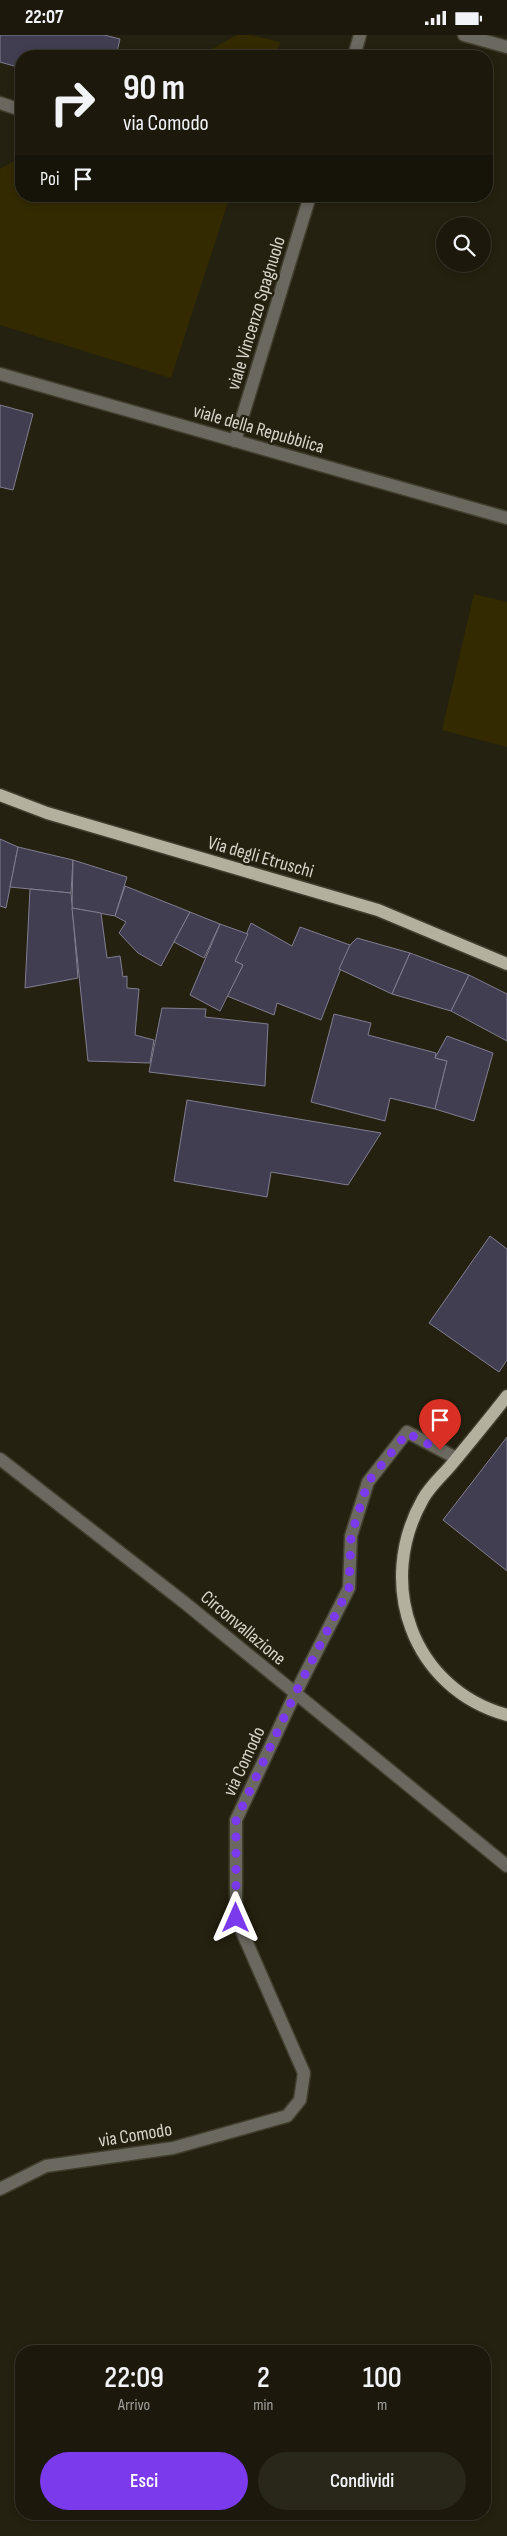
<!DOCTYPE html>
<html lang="it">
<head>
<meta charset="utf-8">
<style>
	:root { --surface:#1c190c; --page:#29261a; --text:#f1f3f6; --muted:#a0a09d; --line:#3a382d; --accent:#7c3aed }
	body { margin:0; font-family:"Sofia Sans Condensed",sans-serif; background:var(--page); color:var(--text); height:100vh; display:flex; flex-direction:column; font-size:19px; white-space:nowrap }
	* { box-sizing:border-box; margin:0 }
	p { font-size:16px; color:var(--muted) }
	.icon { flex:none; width:28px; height:28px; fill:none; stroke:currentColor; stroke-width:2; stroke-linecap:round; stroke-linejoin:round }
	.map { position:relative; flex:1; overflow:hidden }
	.panel { position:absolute; left:15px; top:2310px; width:476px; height:175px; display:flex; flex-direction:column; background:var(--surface); border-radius:20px; box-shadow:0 2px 8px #0003,0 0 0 1px var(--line) }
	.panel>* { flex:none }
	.banner { position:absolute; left:15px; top:15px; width:478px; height:152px; border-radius:20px; box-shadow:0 2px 8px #0003,0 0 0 1px var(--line); background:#1c190c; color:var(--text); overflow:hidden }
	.tools { position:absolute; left:436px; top:182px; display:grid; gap:10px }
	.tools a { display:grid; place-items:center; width:55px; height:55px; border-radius:50%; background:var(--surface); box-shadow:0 2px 8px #0003,0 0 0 1px var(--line); font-size:25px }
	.pin { position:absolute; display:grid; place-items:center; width:42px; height:42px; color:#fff; margin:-51px -21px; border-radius:50% 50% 50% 0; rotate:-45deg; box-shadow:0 0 5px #0007 }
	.pin .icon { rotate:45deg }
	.me { position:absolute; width:55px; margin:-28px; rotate:0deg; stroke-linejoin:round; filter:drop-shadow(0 0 4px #0008) }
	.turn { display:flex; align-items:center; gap:18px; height:105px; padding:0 25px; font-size:22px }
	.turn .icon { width:65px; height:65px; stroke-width:2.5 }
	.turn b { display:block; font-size:35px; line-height:42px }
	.then { display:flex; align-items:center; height:48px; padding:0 25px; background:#0003; gap:10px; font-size:19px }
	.eta { display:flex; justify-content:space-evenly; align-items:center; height:85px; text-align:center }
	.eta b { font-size:30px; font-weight:600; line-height:35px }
	.primary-button { display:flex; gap:10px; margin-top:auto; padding:10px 25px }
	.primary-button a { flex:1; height:58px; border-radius:30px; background:var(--accent); color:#fff; font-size:20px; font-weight:600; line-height:58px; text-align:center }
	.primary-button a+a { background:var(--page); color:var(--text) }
	.status { display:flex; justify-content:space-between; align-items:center; height:35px; padding:0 25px; background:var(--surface); direction:ltr }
	.status svg { height:14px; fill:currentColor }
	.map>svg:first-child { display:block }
	.green { fill:#332a00 }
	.building { fill:#403e50; stroke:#807e91 }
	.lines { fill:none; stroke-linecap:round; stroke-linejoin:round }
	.minor-casing { stroke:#413e2e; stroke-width:15 }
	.major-casing { stroke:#413e2e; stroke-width:15 }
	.minor { stroke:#6a685f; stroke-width:12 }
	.major { stroke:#b4b09e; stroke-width:12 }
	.route { stroke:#7c3aed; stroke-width:9; stroke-dasharray:0 16.2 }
	.labels { text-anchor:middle; stroke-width:5; stroke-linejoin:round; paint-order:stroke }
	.street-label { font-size:19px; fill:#d7d5ca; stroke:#252110 }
</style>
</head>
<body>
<div class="status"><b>22:07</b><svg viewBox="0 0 49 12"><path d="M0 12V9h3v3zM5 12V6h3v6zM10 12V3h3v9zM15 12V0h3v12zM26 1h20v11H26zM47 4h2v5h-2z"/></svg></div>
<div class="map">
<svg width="507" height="2501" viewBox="0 0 507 2501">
	<rect width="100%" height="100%" fill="#252110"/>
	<g class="green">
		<polygon points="237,0 252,0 280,7 276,21 199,21"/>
		<polygon points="21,122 21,161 230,161 171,343 0,290 0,134"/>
		<polygon points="474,559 507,567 507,712 442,695"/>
	</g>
	<g class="building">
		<polygon points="0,0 104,0 120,4 116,21 21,21 21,33 0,27"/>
		<polygon points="0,370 33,379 13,455 0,452"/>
		<polygon points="0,804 18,812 6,873 0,871"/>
		<polygon points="18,812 73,825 71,858 10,852"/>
		<polygon points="73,825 127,842 115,881 72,873"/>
		<polygon points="125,851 190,877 161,931 138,918 119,898 126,887 115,881"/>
		<polygon points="30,854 71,858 78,943 25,953"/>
		<polygon points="72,873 101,878 107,923 120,921 123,942 127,941 127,953 139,954 135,1000 154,1005 150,1028 88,1026"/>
		<polygon points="190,877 220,889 204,923 174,907"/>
		<polygon points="251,888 292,911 300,892 350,910 321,985 277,968 274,980 227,961 243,930 235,926"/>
		<polygon points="220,889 248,899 235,926 243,930 220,976 190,960"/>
		<polygon points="357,903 410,918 392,959 339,934 350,910"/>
		<polygon points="410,918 469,940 451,976 392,959"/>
		<polygon points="469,940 507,959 507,1006 451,976"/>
		<polygon points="162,973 206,974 205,982 268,989 265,1051 149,1037"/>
		<polygon points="334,979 371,988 368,1000 436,1018 435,1023 447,1026 435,1074 390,1063 385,1086 311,1067"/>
		<polygon points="447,1001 493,1018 474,1086 435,1074 447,1026 435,1023"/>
		<polygon points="187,1065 381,1098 348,1150 271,1137 267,1162 174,1146"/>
		<polygon points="490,1201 507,1214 507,1325 499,1337 429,1288"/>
		<polygon points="507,1402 507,1536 443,1485"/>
	</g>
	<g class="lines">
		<defs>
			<g id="minor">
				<polyline points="464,0 507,12"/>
				<polyline points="354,21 360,0"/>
				<polyline points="0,68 21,75"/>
				<polyline points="0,339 507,483"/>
				<polyline points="235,406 310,161"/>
				<polyline points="0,1424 185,1568 507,1831"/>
				<polyline points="0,2154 46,2131 173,2113 287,2081 300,2065 304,2038 236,1883 236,1785 295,1659 349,1553 351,1501 368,1447 407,1397 456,1423"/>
			</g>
			<g id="major">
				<polyline points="0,760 47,778 378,875 507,929"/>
				<path d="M507 1361C489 1384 471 1406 452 1429 443 1440 430 1451 423 1464 375 1548 412 1654 507 1680"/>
			</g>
		</defs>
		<use href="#minor" class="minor-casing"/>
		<use href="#major" class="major-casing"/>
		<use href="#minor" class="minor"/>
		<use href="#major" class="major"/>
	</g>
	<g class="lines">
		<polyline class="route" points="236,1883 236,1785 295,1659 349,1553 351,1501 368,1447 407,1398 440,1415"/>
	</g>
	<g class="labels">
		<g class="street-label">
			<text transform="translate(255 278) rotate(-73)" y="7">viale Vincenzo Spagnuolo</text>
			<text transform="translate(259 393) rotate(16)" y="7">viale della Repubblica</text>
			<text transform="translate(261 821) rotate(16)" y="7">Via degli Etruschi</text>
			<text transform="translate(244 1592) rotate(40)" y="7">Circonvallazione</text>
			<text transform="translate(243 1726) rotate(-65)" y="7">via Comodo</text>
			<text transform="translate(135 2099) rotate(-9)" y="7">via Comodo</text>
		</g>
	</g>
</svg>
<div class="tools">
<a><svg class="icon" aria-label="search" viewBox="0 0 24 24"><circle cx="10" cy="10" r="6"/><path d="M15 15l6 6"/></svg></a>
</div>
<div class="pin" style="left:440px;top:1415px;background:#d93025"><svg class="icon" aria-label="arrive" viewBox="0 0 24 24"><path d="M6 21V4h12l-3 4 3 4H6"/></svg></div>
<svg class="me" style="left:236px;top:1883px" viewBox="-20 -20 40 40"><path d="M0-17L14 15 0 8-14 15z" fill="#7c3aed" stroke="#fff" stroke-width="4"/></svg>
<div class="banner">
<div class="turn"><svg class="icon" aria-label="right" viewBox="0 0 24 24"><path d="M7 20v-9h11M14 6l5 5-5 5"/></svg><div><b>90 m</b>via Comodo</div></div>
<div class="then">Poi<svg class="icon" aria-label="arrive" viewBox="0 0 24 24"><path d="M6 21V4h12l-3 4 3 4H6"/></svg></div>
</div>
<section class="panel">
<div class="eta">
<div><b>22:09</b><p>Arrivo</p></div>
<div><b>2</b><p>min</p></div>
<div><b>100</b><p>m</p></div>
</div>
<div class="primary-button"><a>Esci</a><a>Condividi</a></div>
</section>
</div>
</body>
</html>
